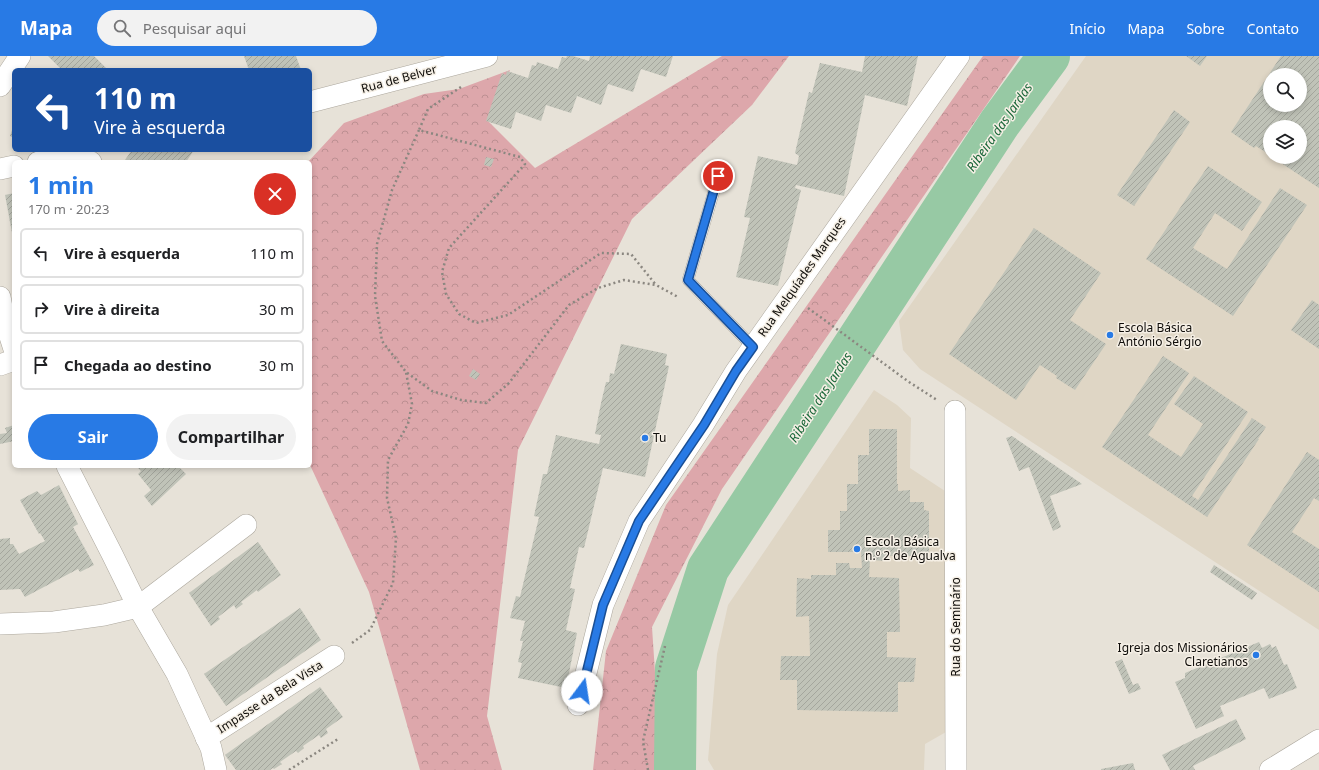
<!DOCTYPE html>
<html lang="pt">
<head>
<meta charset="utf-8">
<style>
	:root { --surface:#fff; --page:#f2f2f2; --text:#202124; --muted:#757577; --line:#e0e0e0; --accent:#287ae5 }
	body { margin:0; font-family:"Noto Sans",sans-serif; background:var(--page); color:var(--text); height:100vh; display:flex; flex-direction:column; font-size:15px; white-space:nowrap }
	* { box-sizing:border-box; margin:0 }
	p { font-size:13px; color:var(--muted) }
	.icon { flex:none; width:22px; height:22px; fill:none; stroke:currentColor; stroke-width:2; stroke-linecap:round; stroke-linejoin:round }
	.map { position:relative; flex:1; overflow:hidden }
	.details { position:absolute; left:12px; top:104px; width:300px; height:308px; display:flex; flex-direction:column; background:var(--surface); border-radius:6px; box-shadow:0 2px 6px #0003 }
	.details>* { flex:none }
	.hud { position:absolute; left:12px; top:12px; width:300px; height:84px; border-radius:6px; box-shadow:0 2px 6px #0003; background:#1a4fa0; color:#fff; overflow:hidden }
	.buttons { position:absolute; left:1263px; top:12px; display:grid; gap:8px }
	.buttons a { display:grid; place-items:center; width:44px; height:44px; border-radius:50%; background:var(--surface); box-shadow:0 2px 6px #0003; font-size:20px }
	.pin { position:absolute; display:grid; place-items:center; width:34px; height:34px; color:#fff; margin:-17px; border:2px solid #fff; border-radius:50%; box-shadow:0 1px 4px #0007 }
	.me { position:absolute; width:44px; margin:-22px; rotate:14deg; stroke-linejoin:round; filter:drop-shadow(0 0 3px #0008) }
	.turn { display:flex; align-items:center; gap:14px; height:84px; padding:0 16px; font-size:18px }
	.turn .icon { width:52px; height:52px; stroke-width:2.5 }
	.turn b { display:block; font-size:28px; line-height:34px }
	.round { display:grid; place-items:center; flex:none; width:42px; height:42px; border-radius:21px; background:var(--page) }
	.summary { display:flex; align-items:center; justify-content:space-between; height:68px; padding:0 16px }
	h1 { font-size:24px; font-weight:700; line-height:30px; color:var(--accent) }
	.cta { display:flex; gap:8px; margin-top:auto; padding:8px 16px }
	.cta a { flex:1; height:46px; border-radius:24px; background:var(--accent); color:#fff; font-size:16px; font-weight:700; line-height:46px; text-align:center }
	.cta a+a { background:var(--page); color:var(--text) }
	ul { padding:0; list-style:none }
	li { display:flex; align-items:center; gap:12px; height:50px; margin:0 8px 6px; padding:0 8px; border:2px solid var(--line); border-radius:6px }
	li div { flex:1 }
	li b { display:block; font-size:15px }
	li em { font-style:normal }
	header { display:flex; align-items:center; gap:24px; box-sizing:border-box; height:56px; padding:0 20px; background:var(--accent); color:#fff }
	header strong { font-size:19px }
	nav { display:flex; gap:22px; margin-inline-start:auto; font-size:14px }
	.search { width:280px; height:36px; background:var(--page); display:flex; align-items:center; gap:10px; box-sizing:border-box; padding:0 14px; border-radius:22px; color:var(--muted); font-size:15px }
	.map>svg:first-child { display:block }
	.built { fill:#dfd6c5; fill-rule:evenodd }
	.park { fill:url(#park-crowns) }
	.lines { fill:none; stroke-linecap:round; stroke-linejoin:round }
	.river { stroke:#97c9a4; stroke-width:42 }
	.building { fill:url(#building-hatch); fill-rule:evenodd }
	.service-casing { stroke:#aca79d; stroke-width:12 }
	.minor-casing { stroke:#aca79d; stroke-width:22 }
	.path { stroke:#8b8780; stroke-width:2.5; stroke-dasharray:2 3; stroke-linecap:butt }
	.service { stroke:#fff; stroke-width:11 }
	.minor { stroke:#fff; stroke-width:21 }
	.route-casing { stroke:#1a4f95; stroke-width:10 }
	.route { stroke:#287ae5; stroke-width:7 }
	.poi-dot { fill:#287ae5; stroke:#f5efe5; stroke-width:1.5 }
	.labels { text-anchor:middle; stroke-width:3; stroke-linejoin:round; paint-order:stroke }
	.street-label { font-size:12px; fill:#0e0c09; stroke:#f5efe5 }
	.poi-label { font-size:12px; fill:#0e0c09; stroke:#f5efe5; text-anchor:start }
	.water-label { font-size:13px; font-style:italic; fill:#196638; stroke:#f5efe5 }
</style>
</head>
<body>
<header>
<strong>Mapa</strong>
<div class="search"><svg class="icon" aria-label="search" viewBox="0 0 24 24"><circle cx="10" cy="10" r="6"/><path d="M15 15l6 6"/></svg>Pesquisar aqui</div>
<nav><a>Início</a><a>Mapa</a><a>Sobre</a><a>Contato</a></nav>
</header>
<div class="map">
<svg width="1319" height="714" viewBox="0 0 1319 714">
	<defs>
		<pattern id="park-crowns" width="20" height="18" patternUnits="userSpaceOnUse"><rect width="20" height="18" fill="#dda7ab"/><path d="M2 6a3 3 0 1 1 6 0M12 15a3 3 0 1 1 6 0" fill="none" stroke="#bc8f92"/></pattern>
		<pattern id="building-hatch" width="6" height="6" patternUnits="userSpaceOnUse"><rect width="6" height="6" fill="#c0c3b8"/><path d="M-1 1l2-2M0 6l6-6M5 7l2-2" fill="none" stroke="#a4a69d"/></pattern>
	</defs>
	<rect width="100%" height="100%" fill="#e7e2d8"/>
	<g class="built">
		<path d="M1086 0H1319V574L920 313 903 294 899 265ZM1270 19H1300V49H1270ZM1270 71H1300V101H1270Z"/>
		<polygon points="874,334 897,349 911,362 910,412 948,437 946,676 925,688 924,714 714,714 708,704 717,598 728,549"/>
	</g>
	<g class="park">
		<polygon points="722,0 789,0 752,49 632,163 518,394 487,660 502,714 420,714 369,536 310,409 310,106 308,106 344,67 424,38 459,33 510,14 489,66 535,112"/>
		<polygon points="983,0 1020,0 722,433 652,571 660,692 664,714 593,714 606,595 666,449"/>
	</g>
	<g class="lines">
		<polyline class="river" points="675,714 676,612 708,513 999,68 1049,0"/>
	</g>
	<g class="building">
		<polygon points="48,0 94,0 107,13 105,14 62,14"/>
		<polygon points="244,0 296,0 301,14 249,14"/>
		<polygon points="567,0 573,0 589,5 590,0 673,0 666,21 641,13 633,36 608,28 601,49 577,40 571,57 546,49 541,65 516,56 511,73 486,65 502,17 506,19 507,15 528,22 532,9 536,10 537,6 558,13 562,1 566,2"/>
		<polygon points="865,0 918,0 907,50 865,39 844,140 796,129 795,132 801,134 778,230 736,221 750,162 744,161 758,100 797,109 799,100 795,97 809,36 812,37 820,7 862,16"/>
		<polygon points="1186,0 1207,0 1200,10"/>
		<path d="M1281 0H1319V132L1272 101H1300V71H1270V99L1256 90 1254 92 1231 76ZM1270 19H1300V49H1270Z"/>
		<polygon points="1174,54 1190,66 1134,150 1117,139"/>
		<polygon points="14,68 14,82 10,80"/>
		<polygon points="132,94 194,94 186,106 127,106 125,104"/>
		<polygon points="486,101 494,103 491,111 484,109"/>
		<polygon points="1208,110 1262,146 1242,175 1215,157 1193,192 1227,213 1280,132 1307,149 1233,260 1146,203"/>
		<polygon points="14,137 14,182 13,182 5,139"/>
		<polygon points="1034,172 1101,217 1070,264 1106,288 1075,334 1056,322 1057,320 1040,309 1016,344 949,298"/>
		<polygon points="1312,244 1319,249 1319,293 1291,274"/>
		<polygon points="621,288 667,298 665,309 669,310 645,421 603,412 584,492 579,491 570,532 575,533 566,574 577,577 566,632 518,622 522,607 518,606 523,585 520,585 525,565 510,562 516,540 520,541 539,461 534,460 543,418 547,418 556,379 599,388 601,379 595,378 601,347 606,326 609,326 610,317 614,318"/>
		<polygon points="1163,300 1189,317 1148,379 1181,401 1203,368 1174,348 1194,320 1248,356 1192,440 1198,444 1252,362 1266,371 1258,383 1259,383 1207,461 1102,391"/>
		<polygon points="473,313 480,318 476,324 469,320"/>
		<polygon points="14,369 14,385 0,388 0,378 7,377 5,372"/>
		<polygon points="869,373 897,373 897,428 898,428 898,435 910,434 910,446 924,446 924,454 929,455 929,500 889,500 889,497 887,497 887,505 870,504 869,521 899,522 900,576 887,576 887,601 916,602 914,626 898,626 898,656 797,654 797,624 780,624 781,600 810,600 809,560 796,561 797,522 811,523 811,519 836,519 836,507 849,507 850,512 862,512 861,496 828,496 828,474 840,474 840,455 847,455 847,428 858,428 858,399 869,399"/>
		<polygon points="1012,380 1082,428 1050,440 1061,471 1053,475 1029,411 1019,415 1006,382"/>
		<polygon points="1307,396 1319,404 1319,445 1314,442 1292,476 1319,493 1319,536 1247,489"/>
		<polygon points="136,410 178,410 186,418 152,450 144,440 151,434 138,418 141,415"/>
		<polygon points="59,429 78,468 73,471 94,509 80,516 78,513 25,541 20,533 0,534 0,483 10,482 10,488 13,488 19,498 45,485 40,477 39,478 20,444 37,435 41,439"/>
		<polygon points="258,486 281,519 258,536 257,534 241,546 243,548 236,553 234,549 218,561 220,563 211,570 189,537"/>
		<polygon points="1214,509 1257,537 1252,544 1210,516"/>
		<polygon points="300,552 321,584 226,650 204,618"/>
		<polygon points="1259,586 1262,592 1270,588 1272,592 1276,590 1284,609 1287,608 1297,632 1269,643 1264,632 1220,650 1224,660 1196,673 1175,626 1185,622 1185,617"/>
		<polygon points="1122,603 1133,629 1138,627 1141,633 1129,638 1115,606"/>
		<polygon points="320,631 343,661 326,673 328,677 321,682 319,679 303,690 304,692 298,697 296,695 280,706 282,708 274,713 273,712 270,714 236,714 225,699"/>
		<polygon points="1236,663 1246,683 1193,710 1195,714 1170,714 1162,699"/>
		<polygon points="1133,707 1135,714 1101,714 1101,713"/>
	</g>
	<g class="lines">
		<defs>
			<polyline id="service" points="718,121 688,224 753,291"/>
			<g id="minor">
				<polyline points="0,30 20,0"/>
				<polyline points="310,46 487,0"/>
				<polyline points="38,106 44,105 91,106"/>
				<polyline points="0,113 14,110"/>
				<polyline points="0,241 4,262 14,293"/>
				<polyline points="0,309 14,304"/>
				<polyline points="955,355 956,714"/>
				<polyline points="67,410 112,498 138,551 177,618 211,692 216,714"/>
				<polyline points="0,568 54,566 104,559 138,551 246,469"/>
				<polyline points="578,649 603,549 639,465 703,369 736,315 959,0"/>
				<polyline points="206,682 334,600"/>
				<polyline points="1270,714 1319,684"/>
			</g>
		</defs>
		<use href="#service" class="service-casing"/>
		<use href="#minor" class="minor-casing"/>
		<g class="path">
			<polyline points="461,31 428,53 419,74 520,101 525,108 449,192 442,216 446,238 459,258 476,267 508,259 601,197 631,198 656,229"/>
			<polyline points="419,74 392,134 377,188 375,240 382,285 406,316 432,335 461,344 486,347 509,327 569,249 598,232 624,224 656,229 678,241"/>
			<polyline points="808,252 909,326 937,344"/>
			<polyline points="352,587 370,574 393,527 396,482 387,442 388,404 408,368 412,348 406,316"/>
			<polyline points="289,714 338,683"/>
			<polyline points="648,714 643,685 665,590"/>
		</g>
		<use href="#service" class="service"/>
		<use href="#minor" class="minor"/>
	</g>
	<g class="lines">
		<defs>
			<polyline id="route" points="582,635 603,549 639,465 704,369 736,315 753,291 688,224 718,120"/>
		</defs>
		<use href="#route" class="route-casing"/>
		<use href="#route" class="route"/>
	</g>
	<g class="poi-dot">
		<circle cx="1110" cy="279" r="4"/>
		<circle cx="645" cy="382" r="4"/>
		<circle cx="857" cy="493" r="4"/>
		<circle cx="1256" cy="599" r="4"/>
	</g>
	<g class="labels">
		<g class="street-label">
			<text transform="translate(399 23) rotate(-15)" y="4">Rua de Belver</text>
			<text transform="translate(802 221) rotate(-55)" y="4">Rua Melquíades Marques</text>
			<text transform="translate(956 571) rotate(-90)" y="4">Rua do Seminário</text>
			<text transform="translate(270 641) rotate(-33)" y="4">Impasse da Bela Vista</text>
		</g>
		<g class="poi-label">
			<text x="1118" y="276">Escola Básica<tspan x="1118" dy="14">António Sérgio</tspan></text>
			<text x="653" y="386">Tu</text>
			<text x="865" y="490">Escola Básica<tspan x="865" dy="14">n.º 2 de Agualva</tspan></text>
			<text x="1248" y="596" text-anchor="end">Igreja dos Missionários<tspan x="1248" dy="14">Claretianos</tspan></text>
		</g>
		<g class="water-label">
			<text transform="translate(999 71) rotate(-55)" y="5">Ribeira das Jardas</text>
			<text transform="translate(820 341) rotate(-57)" y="5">Ribeira das Jardas</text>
		</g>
	</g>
</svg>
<div class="buttons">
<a><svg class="icon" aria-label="search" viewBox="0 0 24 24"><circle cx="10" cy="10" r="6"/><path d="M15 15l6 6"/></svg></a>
<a><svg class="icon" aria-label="layers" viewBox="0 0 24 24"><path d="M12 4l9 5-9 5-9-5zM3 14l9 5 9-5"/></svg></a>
</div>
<div class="pin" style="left:718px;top:120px;background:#d93025"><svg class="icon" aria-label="arrive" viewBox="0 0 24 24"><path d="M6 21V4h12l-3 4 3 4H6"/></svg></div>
<svg class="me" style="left:582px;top:635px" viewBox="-20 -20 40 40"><circle r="19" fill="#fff"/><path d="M0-13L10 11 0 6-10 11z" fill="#287ae5"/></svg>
<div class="hud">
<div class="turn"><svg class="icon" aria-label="left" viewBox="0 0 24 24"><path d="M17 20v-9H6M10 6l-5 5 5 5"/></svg><div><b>110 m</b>Vire à esquerda</div></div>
</div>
<section class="details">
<div class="summary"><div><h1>1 min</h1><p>170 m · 20:23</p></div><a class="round" style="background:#d93025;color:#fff"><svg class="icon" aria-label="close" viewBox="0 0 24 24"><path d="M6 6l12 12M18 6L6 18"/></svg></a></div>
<ul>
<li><svg class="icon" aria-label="left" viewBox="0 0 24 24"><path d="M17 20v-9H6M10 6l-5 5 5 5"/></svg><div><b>Vire à esquerda</b></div><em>110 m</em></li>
<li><svg class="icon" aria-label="right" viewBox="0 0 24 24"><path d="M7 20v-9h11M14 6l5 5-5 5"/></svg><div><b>Vire à direita</b></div><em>30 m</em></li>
<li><svg class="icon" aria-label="arrive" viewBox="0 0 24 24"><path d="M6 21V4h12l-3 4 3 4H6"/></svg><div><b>Chegada ao destino</b></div><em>30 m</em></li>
</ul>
<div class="cta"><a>Sair</a><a>Compartilhar</a></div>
</section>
</div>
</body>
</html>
